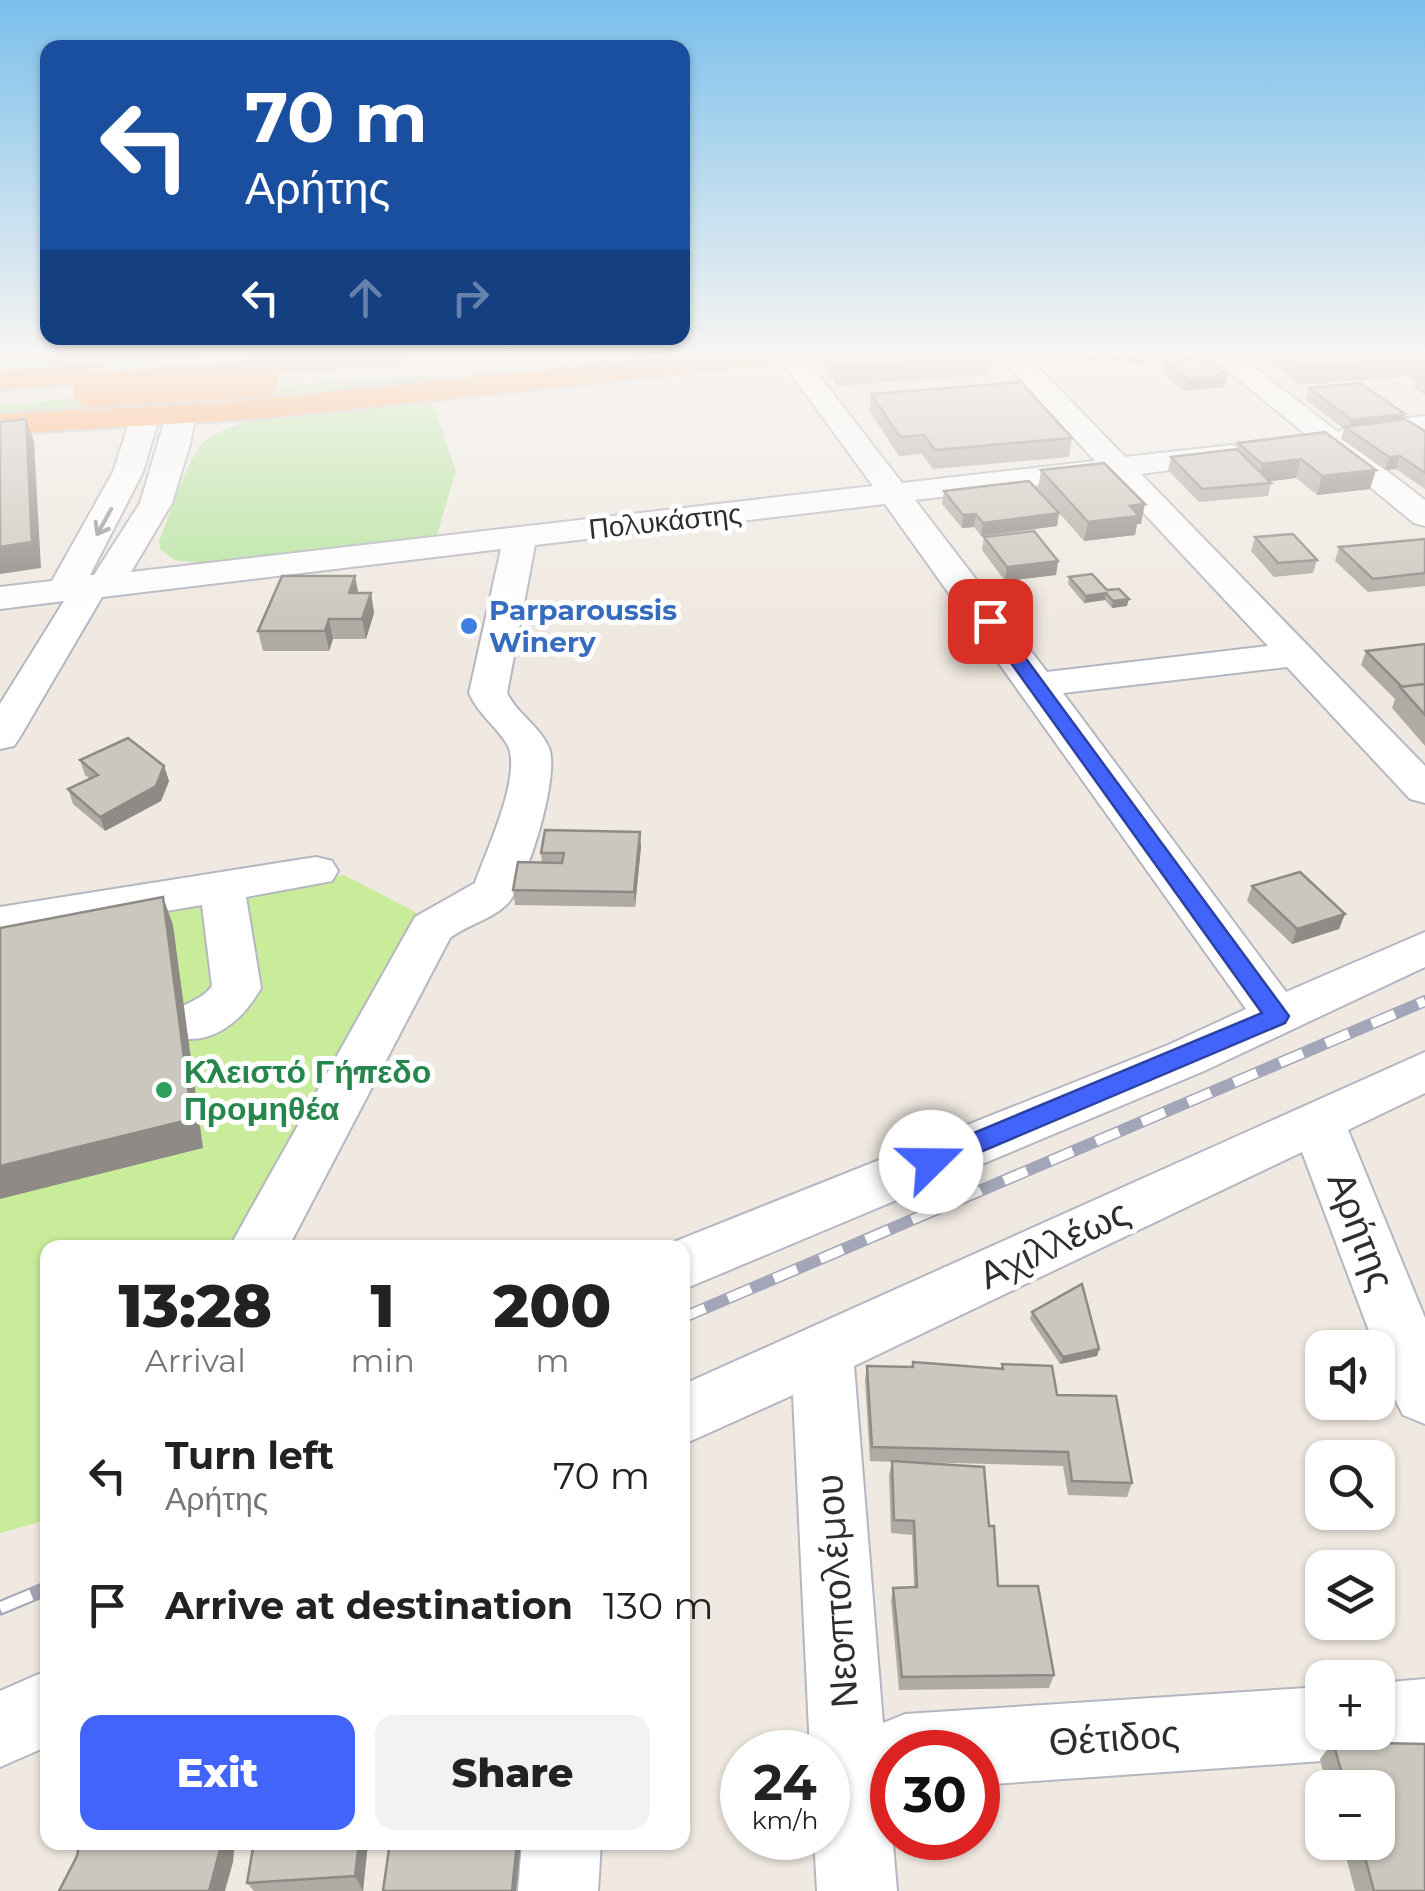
<!DOCTYPE html>
<html lang="en">
<head>
<meta charset="utf-8">
<style>
	:root { --surface:#fff; --page:#f2f2f2; --text:#222; --muted:#767676; --accent:#4264fb }
	body { margin:0; font-family:Montserrat,sans-serif; background:var(--page); color:var(--text); height:100vh; display:flex; flex-direction:column; font-size:38px; white-space:nowrap }
	* { box-sizing:border-box; margin:0 }
	p { font-size:32px; color:var(--muted) }
	.icon { flex:none; width:55px; height:55px; fill:none; stroke:currentColor; stroke-width:2; stroke-linecap:round; stroke-linejoin:round }
	.map { position:relative; flex:1; overflow:hidden }
	.sheet { position:absolute; left:40px; top:1240px; width:650px; height:610px; display:flex; flex-direction:column; background:var(--surface); border-radius:20px; box-shadow:0 2px 8px #0004 }
	.sheet>* { flex:none }
	.banner { position:absolute; left:40px; top:40px; width:650px; height:305px; border-radius:20px; box-shadow:0 2px 8px #0004; background:#1a4fa0; color:#fff; overflow:hidden }
	.tools { position:absolute; left:1305px; top:1330px; display:grid; gap:20px }
	.tools a { display:grid; place-items:center; width:90px; height:90px; border-radius:20px; background:var(--surface); box-shadow:0 2px 8px #0004; font-size:50px }
	.speed { position:absolute; left:720px; top:1730px; display:flex; gap:20px; font-size:50px; font-weight:700; text-align:center }
	.speed>* { display:grid; place-content:center; width:130px; height:130px; border-radius:50%; background:var(--surface); box-shadow:0 2px 8px #0004; line-height:1 }
	.speed small { font-size:25px; font-weight:400 }
	.speed .limit { border:15px solid #d22; background:#fff; color:#111 }
	.pin { position:absolute; display:grid; place-items:center; width:85px; height:85px; color:#fff; margin:-42px; border-radius:20px; box-shadow:0 5px 15px #0006 }
	.me { position:absolute; width:110px; margin:-55px; rotate:68deg; stroke-linejoin:round; filter:drop-shadow(0 0 8px #0008) }
	.turn { display:flex; align-items:center; gap:35px; height:210px; padding:0 40px; font-size:45px }
	.turn .icon { width:130px; height:130px; stroke-width:2.5 }
	.turn b { display:block; font-size:70px; line-height:85px }
	.lanes { display:flex; align-items:center; height:95px; padding:0 40px; background:#0003; justify-content:center; gap:50px; direction:ltr }
	.lanes .off { opacity:.35 }
	.eta { display:flex; justify-content:space-evenly; align-items:center; height:170px; text-align:center }
	.eta b { font-size:60px; font-weight:800; line-height:70px }
	.button { display:flex; gap:20px; margin-top:auto; padding:20px 40px }
	.button a { flex:1; height:115px; border-radius:20px; background:var(--accent); color:#fff; font-size:40px; font-weight:800; line-height:115px; text-align:center }
	.button a+a { background:var(--page); color:var(--text) }
	ul { padding:0; list-style:none }
	li { display:flex; align-items:center; gap:30px; height:130px; padding:0 40px }
	li div { flex:1 }
	li b { display:block; font-size:38px }
	li em { font-style:normal }
	.map>svg:first-child { display:block }
	.green { fill:#b6e59e }
	.pitch { fill:#c9ec9a }
	.lines { fill:none; stroke-linecap:round; stroke-linejoin:round }
	.minor-casing { stroke:#b4b7c1; stroke-width:4 }
	.highway-casing { stroke:#c9c9c9; stroke-width:5 }
	.minor { fill:#fff; fill-rule:evenodd }
	.highway { fill:#ffa35c; fill-rule:evenodd }
	.rail-far1-casing { stroke:#a3a6b8; stroke-width:12 }
	.rail-casing { stroke:#a3a6b8; stroke-width:15 }
	.rail-far1 { stroke:#fff; stroke-width:9; stroke-dasharray:25; stroke-linecap:butt }
	.rail { stroke:#fff; stroke-width:11; stroke-dasharray:34; stroke-linecap:butt }
	.highway-bridge-casing { stroke:#c9c9c9; stroke-width:39; stroke-linecap:butt }
	.highway-bridge { stroke:#ffa35c; stroke-width:35 }
	.wall { fill:#afaba4 }
	.shaded-wall { fill:#8e8b86 }
	.building { fill:#cbc7bf; stroke:#8e8b86; stroke-width:2.5 }
	.oneway { stroke:#969696 }
	.route { fill:#4264fb; stroke:#2b41a3; stroke-width:2.5 }
	.shop-dot { fill:#3f7fe0; stroke:#fff; stroke-width:4 }
	.leisure-dot { fill:#2e9e5b; stroke:#fff; stroke-width:4 }
	.labels { text-anchor:middle; stroke-width:10; stroke-linejoin:round; paint-order:stroke }
	.far-street-label { font-size:28px; fill:#2e2e2e; stroke:#fff }
	.far-shop-label { font-size:28px; font-weight:bold; fill:#366cbe; stroke:#fff; text-anchor:start }
	.leisure-label { font-size:32px; font-weight:bold; fill:#27864d; stroke:#fff; text-anchor:start }
	.near-street-label { font-size:38px; fill:#2e2e2e; stroke:#fff }
</style>
</head>
<body>
<div class="map">
<svg width="1425" height="1891" viewBox="0 0 1425 1891">
	<rect width="100%" height="100%" fill="#efe9e1"/>
	<g class="green">
		<polygon points="0,356 152,356 150,363 0,373"/>
		<polygon points="625,363 205,407 209,390"/>
		<polygon points="140,394 134,413 0,419 0,404"/>
		<path d="M431 399 456 471 436 538 198 563 175 560 160 549 159 541C171 512 181 475 199 448 225 409 383 404 431 399Z"/>
	</g>
	<polygon class="pitch" points="344,875 423,916 244,1247 48,1248 47,1520 0,1533 0,933"/>
	<g class="lines">
		<defs>
			<g id="minor">
				<path d="M151 356H177L143 472 90 575H94L140 503 184 356H204L207 361 190 444 172 503 131 572 873 486 778 356H804L902 483 1095 461 999 356H1027L1125 457 1232 445 1243 448 1247 454 1243 460 1141 474 1425 766V803L1410 799 1287 667 1063 693 1286 992 1425 932V967L1204 1071 682 1290V1248L661 1247 1168 1045 1246 1009 885 504 535 545 507 693C517 714 540 726 549 748 560 775 528 880 509 902 494 919 468 924 450 938L288 1248H229L415 917 475 883C485 853 524 773 507 744 496 726 478 714 469 693L501 549 102 597 20 737 14 746 0 749V704L64 601 0 609V587L52 581 113 472ZM1110 477 1268 646 1047 672 915 500Z"/>
				<polygon points="1210,356 1239,356 1338,432 1351,425 1425,416 1425,434 1351,443 1425,500 1425,526 1414,523"/>
				<path d="M316 857 332 861 338 871 332 881 246 897 261 988C242 1021 212 1048 171 1036L164 1023C176 1003 199 1004 212 986L202 905 0 939V907Z"/>
				<polygon points="1425,1052 1425,1093 1348,1130 1425,1318 1425,1424 1403,1415 1393,1395 1302,1152 854,1366 883,1723 905,1714 1322,1687 1322,1732 1378,1732 1378,1683 1425,1679 1425,1753 1378,1757 1351,1745 1348,1750 1322,1761 978,1785 978,1752 892,1752 892,1785 888,1783 897,1891 817,1891 814,1838 828,1838 828,1752 810,1752 793,1395 682,1445 682,1385"/>
				<polygon points="48,1670 48,1746 0,1767 0,1691"/>
				<polygon points="522,1842 601,1842 598,1891 518,1891"/>
			</g>
			<g id="highway">
				<polygon points="259,356 409,356 404,363 393,365 263,373 252,371 247,364"/>
				<polygon points="676,356 776,356 771,363 760,365 268,418 0,434 0,414 268,398"/>
				<polygon points="97,364 108,367 113,374 108,381 0,390 0,370"/>
			</g>
		</defs>
		<use href="#minor" class="minor-casing"/>
		<use href="#highway" class="highway-casing"/>
		<use href="#minor" class="minor"/>
		<use href="#highway" class="highway"/>
		<defs>
			<polyline id="rail-far1" points="682,1318 1425,1001"/>
			<polyline id="rail" points="0,1608 48,1588"/>
		</defs>
		<use href="#rail-far1" class="rail-far1-casing"/>
		<use href="#rail" class="rail-casing"/>
		<use href="#rail-far1" class="rail-far1"/>
		<use href="#rail" class="rail"/>
		<defs>
			<polyline id="highway-bridge" points="91,390 261,380"/>
		</defs>
		<use href="#highway-bridge" class="highway-bridge-casing"/>
		<use href="#highway-bridge" class="highway-bridge"/>
	</g>
	<g class="wall">
		<polygon points="817,356 992,356 990,374 837,386"/>
		<polygon points="1082,356 1188,356 1187,359 1224,387 1184,391 1161,373 1164,361 1169,361 1127,364 1121,359 1088,362"/>
		<polygon points="1263,356 1425,356 1425,395 1414,388 1416,381 1407,376 1300,385"/>
		<polygon points="1309,388 1403,420 1425,431 1425,489 1396,469 1385,470 1341,439 1344,429 1306,400"/>
		<polygon points="871,394 1072,438 1069,457 933,469 922,454 899,456 870,412"/>
		<polygon points="1325,432 1370,489 1317,495 1296,478 1269,481 1271,483 1268,496 1199,502 1168,470 1171,457 1237,449 1238,443"/>
		<polygon points="1041,470 1141,524 1137,524 1135,535 1084,541 1038,489"/>
		<polygon points="944,491 1059,513 1057,526 981,536 974,527 962,528 942,504"/>
		<polygon points="984,537 1058,561 1056,575 1005,581 982,550"/>
		<polygon points="1255,537 1317,560 1313,573 1274,577 1251,551"/>
		<polygon points="1425,539 1425,586 1368,592 1335,561 1339,547"/>
		<polygon points="1069,577 1107,590 1127,606 1112,608 1105,600 1084,603 1068,584"/>
		<polygon points="358,593 371,593 374,613 366,639 333,639 329,651 263,651 258,631"/>
		<polygon points="1425,644 1425,746 1392,708 1395,699 1361,665 1366,651"/>
		<polygon points="80,760 164,766 169,781 161,801 105,831 73,804 68,789 90,779 85,775"/>
		<polygon points="641,847 635,907 515,905 513,890 542,863 541,853"/>
		<polygon points="1252,886 1345,914 1339,929 1292,944 1247,901"/>
		<polygon points="1032,1312 1099,1349 1097,1356 1060,1364 1030,1319"/>
		<polygon points="913,1362 1001,1369 1002,1364 1057,1395 1132,1483 1127,1497 1068,1495 1063,1466 916,1462 989,1526 998,1586 1054,1675 1049,1688 899,1690 891,1601 893,1588 914,1587 912,1535 891,1533 889,1475 892,1462 870,1461 865,1380 867,1366 912,1367"/>
		<polygon points="1333,1742 1425,1744 1425,1891 1355,1891 1342,1842 1378,1842 1378,1788 1327,1788 1320,1759"/>
		<polygon points="368,1842 363,1891 254,1891 247,1883"/>
	</g>
	<g class="shaded-wall">
		<polygon points="1089,356 1122,356 1121,359 1088,362"/>
		<polygon points="1129,356 1188,356 1187,359 1127,364"/>
		<polygon points="1227,375 1224,387 1184,391 1187,379"/>
		<polygon points="1405,414 1401,426 1349,430 1352,420"/>
		<polygon points="26,419 34,442 41,568 0,574 0,547"/>
		<polygon points="1400,456 1396,469 1385,470 1389,457"/>
		<polygon points="1301,459 1296,478 1257,483 1262,464"/>
		<polygon points="1376,470 1370,489 1317,495 1322,476"/>
		<polygon points="1145,504 1141,524 1137,524 1135,535 1084,541 1088,522 1130,506"/>
		<polygon points="1059,513 1057,526 981,536 983,523"/>
		<polygon points="976,514 974,527 962,528 963,515"/>
		<polygon points="1058,561 1056,575 1005,581 1007,567"/>
		<polygon points="355,576 359,596 349,593"/>
		<polygon points="371,593 374,613 366,639 362,619"/>
		<polygon points="1106,593 1105,600 1084,603 1086,596"/>
		<polygon points="1129,599 1127,606 1112,608 1113,601"/>
		<polygon points="329,619 333,639 329,651 325,631"/>
		<polygon points="164,766 169,781 161,801 105,831 100,817"/>
		<polygon points="640,832 641,847 635,907 634,892"/>
		<polygon points="163,897 173,925 203,1148 0,1199 0,1166"/>
		<polygon points="1345,914 1339,929 1292,944 1297,929"/>
		<polygon points="1099,1349 1097,1356 1060,1364 1063,1357"/>
		<polygon points="222,1842 235,1842 233,1862 225,1891 209,1891"/>
		<polygon points="359,1842 368,1842 363,1891 355,1876"/>
		<polygon points="517,1842 521,1842 516,1891 512,1891"/>
	</g>
	<g class="building">
		<polygon points="829,356 992,356 838,369"/>
		<polygon points="1289,356 1425,356 1425,366 1413,359 1305,368"/>
		<polygon points="1203,357 1227,375 1187,379 1164,361"/>
		<polygon points="1021,382 1072,438 935,450 924,435 900,437 871,394"/>
		<polygon points="1360,383 1405,414 1352,420 1309,388"/>
		<polygon points="26,419 32,542 0,547 0,422"/>
		<polygon points="1405,419 1425,431 1425,473 1400,456 1389,457 1345,427"/>
		<polygon points="1325,432 1376,470 1322,476 1301,459 1262,464 1238,443"/>
		<polygon points="1237,449 1271,483 1202,489 1171,457"/>
		<polygon points="1104,463 1145,504 1130,506 1139,516 1088,522 1041,470"/>
		<polygon points="1029,481 1059,513 983,523 976,514 963,515 944,491"/>
		<polygon points="1034,531 1058,561 1007,567 984,537"/>
		<polygon points="1293,534 1317,560 1278,563 1255,537"/>
		<polygon points="1425,539 1425,573 1373,579 1339,547"/>
		<polygon points="1092,574 1107,590 1119,589 1129,599 1113,601 1106,593 1086,596 1069,577"/>
		<polygon points="282,576 355,576 349,593 371,593 362,619 329,619 325,631 258,631"/>
		<polygon points="1425,644 1425,684 1402,687 1366,651"/>
		<polygon points="1425,684 1425,715 1400,687"/>
		<polygon points="128,738 164,766 156,786 100,817 68,789 98,775 80,760"/>
		<polygon points="545,830 640,832 634,892 513,890 518,862 562,863 564,853 541,853"/>
		<polygon points="1300,872 1345,914 1297,929 1252,886"/>
		<polygon points="163,897 192,1119 0,1166 0,928"/>
		<polygon points="1082,1284 1099,1349 1063,1357 1032,1312"/>
		<polygon points="913,1362 1003,1369 1002,1364 1052,1366 1057,1395 1116,1396 1132,1483 1072,1481 1068,1452 872,1447 867,1366 913,1367"/>
		<polygon points="892,1461 984,1467 989,1526 994,1526 998,1586 1038,1586 1054,1675 902,1677 893,1588 917,1587 914,1521 894,1520"/>
		<polygon points="1333,1742 1425,1744 1425,1891 1374,1891 1361,1842 1378,1842 1378,1788 1346,1788"/>
		<polygon points="80,1842 222,1842 209,1891 59,1891 77,1856"/>
		<polygon points="254,1842 359,1842 355,1876 247,1883"/>
		<polygon points="390,1842 517,1842 512,1891 383,1891"/>
	</g>
	<defs><path id="oneway-shaft" d="M-6 0H5M1.5-3L5.5 0L1.5 3" fill="none" stroke-width="1.6" stroke-linecap="round" stroke-linejoin="round" transform="scale(2.5)"/></defs>
	<use class="oneway" href="#oneway-shaft" transform="translate(104 522) rotate(119)"/>
	<linearGradient id="sky" x2="0" y2="1"><stop stop-color="#7abfeb"/><stop offset="0.57" stop-color="#f8f5f2"/><stop offset="1" stop-color="#f8f5f2" stop-opacity="0"/></linearGradient>
	<rect width="1425" height="620" fill="url(#sky)"/>
	<polygon class="route" points="990,616 996,618 1289,1016 1285,1023 931,1173 921,1170 918,1162 921,1155 1262,1013 981,621"/>
	<circle class="shop-dot" cx="469" cy="626" r="10"/>
	<circle class="leisure-dot" cx="164" cy="1090" r="10"/>
	<g class="labels">
		<g class="far-street-label">
			<text transform="translate(665 521) rotate(-6)" y="10">Πολυκάστης</text>
		</g>
		<g class="far-shop-label">
			<text x="489" y="620">Parparoussis<tspan x="489" dy="32">Winery</tspan></text>
		</g>
		<g class="leisure-label">
			<text x="184" y="1083">Κλειστό Γήπεδο<tspan x="184" dy="37">Προμηθέα</tspan></text>
		</g>
		<g class="near-street-label">
			<text transform="translate(1361 1231) rotate(69)" y="13">Αρήτης</text>
			<text transform="translate(1054 1244) rotate(-25)" y="13">Αχιλλέως</text>
			<text transform="translate(837 1591) rotate(-94)" y="13">Νεοπτολέμου</text>
			<text transform="translate(1114 1738) rotate(-4)" y="13">Θέτιδος</text>
		</g>
	</g>
</svg>
<div class="tools">
<a><svg class="icon" aria-label="sound" viewBox="0 0 24 24"><path d="M4 9h4l5-4v14l-5-4H4zM17 9q2 3 0 6"/></svg></a>
<a><svg class="icon" aria-label="search" viewBox="0 0 24 24"><circle cx="10" cy="10" r="6"/><path d="M15 15l6 6"/></svg></a>
<a><svg class="icon" aria-label="layers" viewBox="0 0 24 24"><path d="M12 4l9 5-9 5-9-5zM3 14l9 5 9-5"/></svg></a>
<a>+</a>
<a>−</a>
</div>
<div class="speed"><div>24<small>km/h</small></div><div class="limit">30</div></div>
<div class="pin" style="left:990px;top:621px;background:#d93025"><svg class="icon" aria-label="arrive" viewBox="0 0 24 24"><path d="M6 21V4h12l-3 4 3 4H6"/></svg></div>
<svg class="me" style="left:931px;top:1162px" viewBox="-20 -20 40 40"><circle r="19" fill="#fff"/><path d="M0-13L10 11 0 6-10 11z" fill="#4264fb"/></svg>
<div class="banner">
<div class="turn"><svg class="icon" aria-label="left" viewBox="0 0 24 24"><path d="M17 20v-9H6M10 6l-5 5 5 5"/></svg><div><b>70 m</b>Αρήτης</div></div>
<div class="lanes"><svg class="icon" aria-label="left" viewBox="0 0 24 24"><path d="M17 20v-9H6M10 6l-5 5 5 5"/></svg><svg class="icon off" aria-label="ahead" viewBox="0 0 24 24"><path d="M12 20V5M6 11l6-6 6 6"/></svg><svg class="icon off" aria-label="right" viewBox="0 0 24 24"><path d="M7 20v-9h11M14 6l5 5-5 5"/></svg></div>
</div>
<section class="sheet">
<div class="eta">
<div><b>13:28</b><p>Arrival</p></div>
<div><b>1</b><p>min</p></div>
<div><b>200</b><p>m</p></div>
</div>
<ul>
<li><svg class="icon" aria-label="left" viewBox="0 0 24 24"><path d="M17 20v-9H6M10 6l-5 5 5 5"/></svg><div><b>Turn left</b><p>Αρήτης</p></div><em>70 m</em></li>
<li><svg class="icon" aria-label="arrive" viewBox="0 0 24 24"><path d="M6 21V4h12l-3 4 3 4H6"/></svg><div><b>Arrive at destination</b></div><em>130 m</em></li>
</ul>
<div class="button"><a>Exit</a><a>Share</a></div>
</section>
</div>
</body>
</html>
